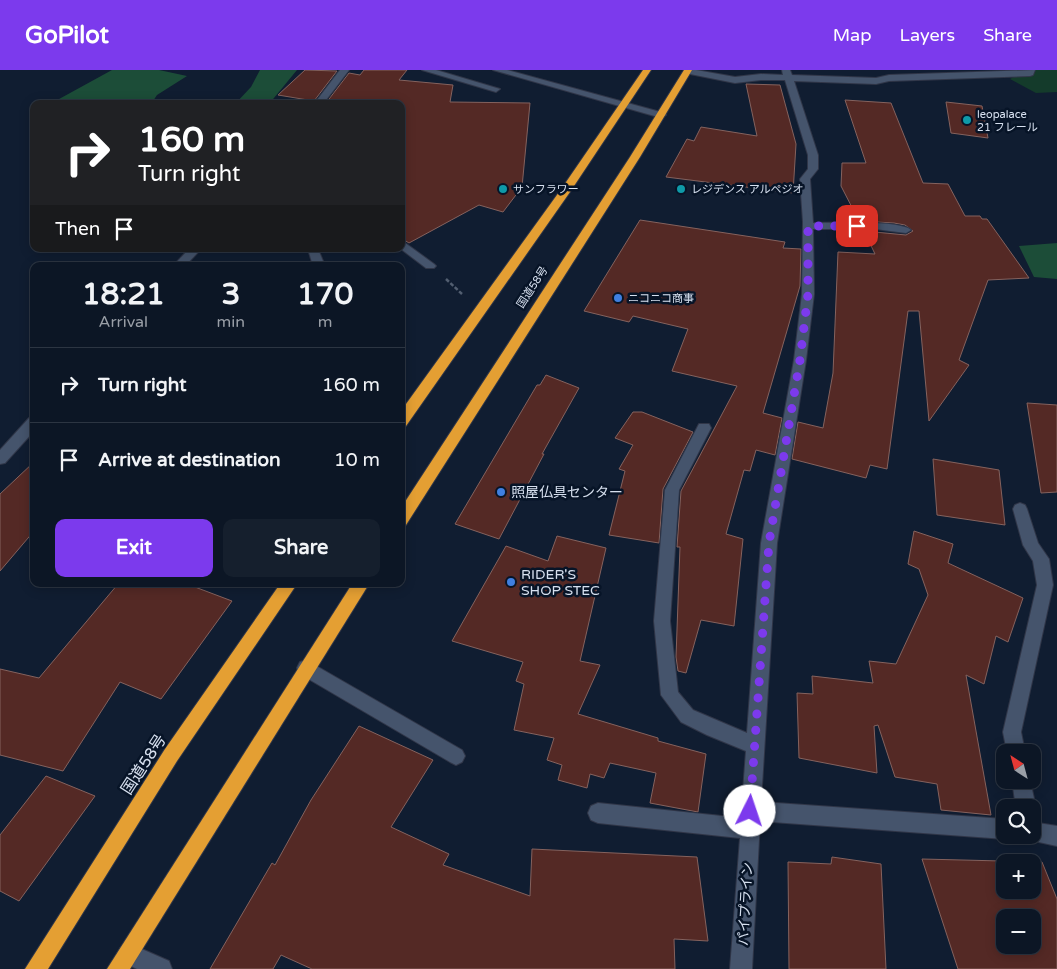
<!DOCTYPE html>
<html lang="en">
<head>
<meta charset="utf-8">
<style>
	:root { --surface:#0c1625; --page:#151f2d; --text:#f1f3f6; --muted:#9a9fa7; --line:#2c3542; --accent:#7c3aed }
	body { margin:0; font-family:"Varela Round","Noto Sans JP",sans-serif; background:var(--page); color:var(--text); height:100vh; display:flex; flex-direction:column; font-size:19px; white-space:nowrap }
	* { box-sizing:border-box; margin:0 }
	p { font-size:16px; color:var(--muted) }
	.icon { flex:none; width:28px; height:28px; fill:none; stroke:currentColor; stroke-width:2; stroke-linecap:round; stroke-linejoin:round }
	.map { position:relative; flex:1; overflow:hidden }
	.side { position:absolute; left:30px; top:192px; width:375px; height:325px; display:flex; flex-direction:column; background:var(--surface); border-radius:10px; box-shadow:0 2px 12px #0003,0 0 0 1px var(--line) }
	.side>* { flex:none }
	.top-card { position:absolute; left:30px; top:30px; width:375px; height:152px; border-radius:10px; box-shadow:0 2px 12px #0003,0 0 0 1px var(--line); background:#202124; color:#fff; overflow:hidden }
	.needle { width:32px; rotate:324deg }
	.tools { position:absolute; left:996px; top:674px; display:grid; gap:10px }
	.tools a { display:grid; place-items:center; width:45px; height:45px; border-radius:10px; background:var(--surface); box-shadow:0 2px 12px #0003,0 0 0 1px var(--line); font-size:25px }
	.pin { position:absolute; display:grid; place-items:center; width:42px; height:42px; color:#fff; margin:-21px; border-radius:10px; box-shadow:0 2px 8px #0006 }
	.me { position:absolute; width:55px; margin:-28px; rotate:4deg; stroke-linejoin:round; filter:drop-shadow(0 0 4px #0008) }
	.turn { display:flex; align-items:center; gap:18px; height:105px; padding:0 25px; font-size:22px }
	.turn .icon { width:65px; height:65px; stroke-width:2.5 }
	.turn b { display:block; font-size:35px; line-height:42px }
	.then { display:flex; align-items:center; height:48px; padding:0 25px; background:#0003; gap:10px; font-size:19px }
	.eta { display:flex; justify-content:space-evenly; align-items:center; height:85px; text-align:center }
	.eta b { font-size:30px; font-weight:700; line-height:35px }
	.cta { display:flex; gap:10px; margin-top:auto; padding:10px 25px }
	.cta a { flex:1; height:58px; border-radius:10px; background:var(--accent); color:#fff; font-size:20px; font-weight:700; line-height:58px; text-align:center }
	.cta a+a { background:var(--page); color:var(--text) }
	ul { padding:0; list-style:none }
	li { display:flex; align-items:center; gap:15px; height:75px; padding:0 25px; border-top:1px solid var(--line) }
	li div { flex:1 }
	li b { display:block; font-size:19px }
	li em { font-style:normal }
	header { display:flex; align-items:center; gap:30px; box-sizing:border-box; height:70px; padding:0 25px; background:var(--accent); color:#fff }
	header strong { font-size:24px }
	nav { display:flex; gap:28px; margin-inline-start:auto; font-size:18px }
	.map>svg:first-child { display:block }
	.green { fill:#143b2b }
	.forest { fill:#1c4d38 }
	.building { fill:#542925; stroke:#84625e; fill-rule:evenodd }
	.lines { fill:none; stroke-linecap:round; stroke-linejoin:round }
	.minor-casing { stroke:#303648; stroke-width:2 }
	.highway-casing { stroke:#303648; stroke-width:2 }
	.path { stroke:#525e70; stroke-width:2.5; stroke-dasharray:4 2; stroke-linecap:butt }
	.minor { fill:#45546c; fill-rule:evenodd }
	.highway { fill:#e49f33; fill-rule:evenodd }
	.route { stroke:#7c3aed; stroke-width:9; stroke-dasharray:0 16.2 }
	.culture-dot { fill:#0f9aa8; stroke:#071427; stroke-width:2 }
	.shop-dot { fill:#3f7fe0; stroke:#071427; stroke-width:2 }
	.labels { text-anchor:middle; stroke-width:5; stroke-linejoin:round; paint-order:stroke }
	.far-poi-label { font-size:11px; fill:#d7e0ef; stroke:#071427; text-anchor:start }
	.far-street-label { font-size:11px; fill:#d7e0ef; stroke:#071427 }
	.poi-label { font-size:14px; fill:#d7e0ef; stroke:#071427; text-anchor:start }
	.street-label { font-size:14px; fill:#d7e0ef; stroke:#071427 }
	.near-street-label { font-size:16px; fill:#d7e0ef; stroke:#071427 }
</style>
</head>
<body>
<header>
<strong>GoPilot</strong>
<nav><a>Map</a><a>Layers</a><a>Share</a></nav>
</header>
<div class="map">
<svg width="1057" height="899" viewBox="0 0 1057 899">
	<rect width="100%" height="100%" fill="#101d31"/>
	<polygon class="green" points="1025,0 1057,0 1057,22 1036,23 1010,9"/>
	<g class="forest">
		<polygon points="112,0 159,0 187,6 157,25 151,34 50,34"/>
		<polygon points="260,0 297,0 269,34 235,34 251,17"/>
		<polygon points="1057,173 1057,209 1034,207 1019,176"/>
	</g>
	<g class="building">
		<polygon points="305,0 337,1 314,31 278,25"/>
		<polygon points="364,0 407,0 399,10 453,15 450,32 530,33 522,117 503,142 479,135 409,173 401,168 401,34 326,33 349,3 360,5"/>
		<polygon points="746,14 780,15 796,74 793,123 666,107 687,69 694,71 701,57 757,66"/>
		<polygon points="845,30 891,33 923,113 948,114 965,146 980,146 982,149 987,149 1029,208 988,210 959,290 969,295 929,351 919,241 908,241 887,399 870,395 866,408 792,389 798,352 823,358 833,303 838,182 875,184 864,161 906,165 913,161 905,155 894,153 859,151 841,116 842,93 866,93"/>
		<polygon points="946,32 982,36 988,68 951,63"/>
		<polygon points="640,150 785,172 783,178 801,179 800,216 763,343 782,348 775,385 756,380 750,401 744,400 726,464 743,469 734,556 701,550 686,603 678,601 676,587 680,477 677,477 681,421 737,316 672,301 688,259 633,246 629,252 584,241"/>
		<polygon points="546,305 579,318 542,384 544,384 499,469 455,454 537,315 540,315"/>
		<polygon points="1027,333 1057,335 1057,422 1041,423"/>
		<polygon points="633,342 642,342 693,362 663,419 659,473 609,465 625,401 619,399 633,375 615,368"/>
		<polygon points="933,389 999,400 1005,455 937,445"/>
		<polygon points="34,392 34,461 0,501 0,424"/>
		<polygon points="914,461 953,474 948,493 1023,528 1008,572 996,566 984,614 966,605 991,745 941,740 937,714 895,707 878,655 874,656 877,703 799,688 797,623 813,624 812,606 873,613 869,591 896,594 928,525 919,499 908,494"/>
		<polygon points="557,466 606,478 580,591 600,595 578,644 658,668 658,671 706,684 698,742 650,733 656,703 610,693 604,708 590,704 587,718 558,710 562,695 547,690 554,668 514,660 524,614 516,611 523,592 452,571 506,476 548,491"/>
		<polygon points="118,514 187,514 232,531 161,629 120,612 63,701 0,685 0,599 39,608"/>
		<polygon points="359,656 433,690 391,757 449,784 443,795 530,826 532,779 697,787 708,871 674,869 675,899 312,899 281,885 273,899 210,899 272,793 275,795 311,730"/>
		<polygon points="46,706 95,726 19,831 0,821 0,765"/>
		<polygon points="832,787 881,794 886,899 789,899 788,792 831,794"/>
		<path d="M922 789 1042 792 1057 829V899H958ZM1005 792H1032V820H1005ZM1005 848H1032V875H1005Z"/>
	</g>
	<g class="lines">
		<defs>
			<g id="minor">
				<polygon points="340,0 349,0 323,34 314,34"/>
				<polygon points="422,0 436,0 500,19 496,22"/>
				<polygon points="493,0 507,0 664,43 666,45 661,48 658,47"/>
				<path d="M684 0H696L735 7 761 4 783 5 782 0H790L792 5 876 8 889 5 1035 0 1033 5 1030 6 889 11 876 14 794 11 818 85V99L810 109 813 153C831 153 900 150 911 160L906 163 875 159H813L814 224 806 290 777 473 761 732 1005 749V765H1012L1005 769 760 751 752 899H730L740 768 598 753 591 750 588 743 591 736 598 733 741 748 746 681 707 665 681 652 661 625 654 551 665 420 699 354H709L711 358 679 420 670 551 678 622 693 640 747 663 761 473 794 290 802 224 803 152 800 109 808 99V85L785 10H761L735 13 685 3Z"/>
				<polygon points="401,170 434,194 436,196 434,198 426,198 401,179"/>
				<polygon points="189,179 201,179 185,196 173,196"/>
				<polygon points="308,179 318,179 325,196 313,196"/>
				<polygon points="34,347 34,361 5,393 0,394 0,380 29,348"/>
				<polygon points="1020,433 1025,435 1027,439 1038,473 1049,489 1053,515 1021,662 1025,682 1007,682 1003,662 1037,515 1033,491 1023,475 1013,439 1015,435"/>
				<polygon points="306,590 462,680 465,686 462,692 456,695 450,692 300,604 297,598 300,592"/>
				<polygon points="1012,710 1030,710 1036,738 1033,745 1032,738 1016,738"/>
				<polygon points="1032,752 1057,756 1057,776 1025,769 1024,765 1032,765"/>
				<polygon points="128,873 169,891 172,899 137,899 121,891 117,884 121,877"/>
			</g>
			<g id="highway">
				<polygon points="643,0 651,0 570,122 406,356 401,357 401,341 562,118"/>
				<polygon points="684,0 692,0 640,87 406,455 401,457 401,438 630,87"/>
				<polygon points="280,514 297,514 177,691 48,899 25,899 165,679"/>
				<polygon points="352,514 369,514 130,899 107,899"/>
			</g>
		</defs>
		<use href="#minor" class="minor-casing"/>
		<use href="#highway" class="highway-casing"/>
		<polyline class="path" points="446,209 462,224"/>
		<use href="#minor" class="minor"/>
		<use href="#highway" class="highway"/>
	</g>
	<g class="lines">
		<polyline class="route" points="750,741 769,473 800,290 806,240 808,224 808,156 857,156"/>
	</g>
	<g class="culture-dot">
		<circle cx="967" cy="50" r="5"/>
		<circle cx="503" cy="119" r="5"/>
		<circle cx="681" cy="119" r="5"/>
	</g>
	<g class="shop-dot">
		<circle cx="618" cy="228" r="5"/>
		<circle cx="501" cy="422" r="5"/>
		<circle cx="511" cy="512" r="5"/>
	</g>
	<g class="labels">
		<g class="far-poi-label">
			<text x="977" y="48">leopalace<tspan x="977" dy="13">21 フレール</tspan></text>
			<text x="513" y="123">サンフラワー</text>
			<text x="691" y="123">レジデンス アルペジオ</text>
			<text x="628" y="232">ニコニコ商事</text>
		</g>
		<g class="far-street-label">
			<text transform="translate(532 217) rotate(-57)" y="4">国道58号</text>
		</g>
		<g class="poi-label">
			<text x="511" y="427">照屋仏具センター</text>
			<text x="521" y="509">RIDER'S<tspan x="521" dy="16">SHOP STEC</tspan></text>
		</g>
		<g class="street-label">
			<text transform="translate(745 834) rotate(-87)" y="5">パイプライン</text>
		</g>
		<g class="near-street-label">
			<text transform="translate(143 694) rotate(-57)" y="6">国道58号</text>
		</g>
	</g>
</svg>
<div class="tools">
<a><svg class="needle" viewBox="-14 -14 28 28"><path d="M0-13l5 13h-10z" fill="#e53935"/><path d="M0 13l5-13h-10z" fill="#9a9fa7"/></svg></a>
<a><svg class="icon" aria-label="search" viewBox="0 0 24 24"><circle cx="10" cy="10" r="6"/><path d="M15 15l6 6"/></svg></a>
<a>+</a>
<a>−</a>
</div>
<div class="pin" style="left:857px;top:156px;background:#d93025"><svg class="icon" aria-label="arrive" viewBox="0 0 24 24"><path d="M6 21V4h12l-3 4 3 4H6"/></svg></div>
<svg class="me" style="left:750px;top:741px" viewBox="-20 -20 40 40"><circle r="19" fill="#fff"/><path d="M0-13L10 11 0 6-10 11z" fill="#7c3aed"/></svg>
<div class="top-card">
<div class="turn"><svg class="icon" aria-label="right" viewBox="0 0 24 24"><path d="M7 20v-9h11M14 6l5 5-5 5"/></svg><div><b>160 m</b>Turn right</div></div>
<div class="then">Then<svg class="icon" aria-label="arrive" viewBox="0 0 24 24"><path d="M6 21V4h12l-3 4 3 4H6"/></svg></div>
</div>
<section class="side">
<div class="eta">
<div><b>18:21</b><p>Arrival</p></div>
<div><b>3</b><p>min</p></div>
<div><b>170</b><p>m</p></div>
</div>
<ul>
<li><svg class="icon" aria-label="right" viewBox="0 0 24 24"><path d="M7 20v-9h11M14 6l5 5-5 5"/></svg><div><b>Turn right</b></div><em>160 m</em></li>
<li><svg class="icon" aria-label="arrive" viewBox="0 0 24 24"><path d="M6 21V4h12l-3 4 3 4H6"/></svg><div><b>Arrive at destination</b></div><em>10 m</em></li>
</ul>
<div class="cta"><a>Exit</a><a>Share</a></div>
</section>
</div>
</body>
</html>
